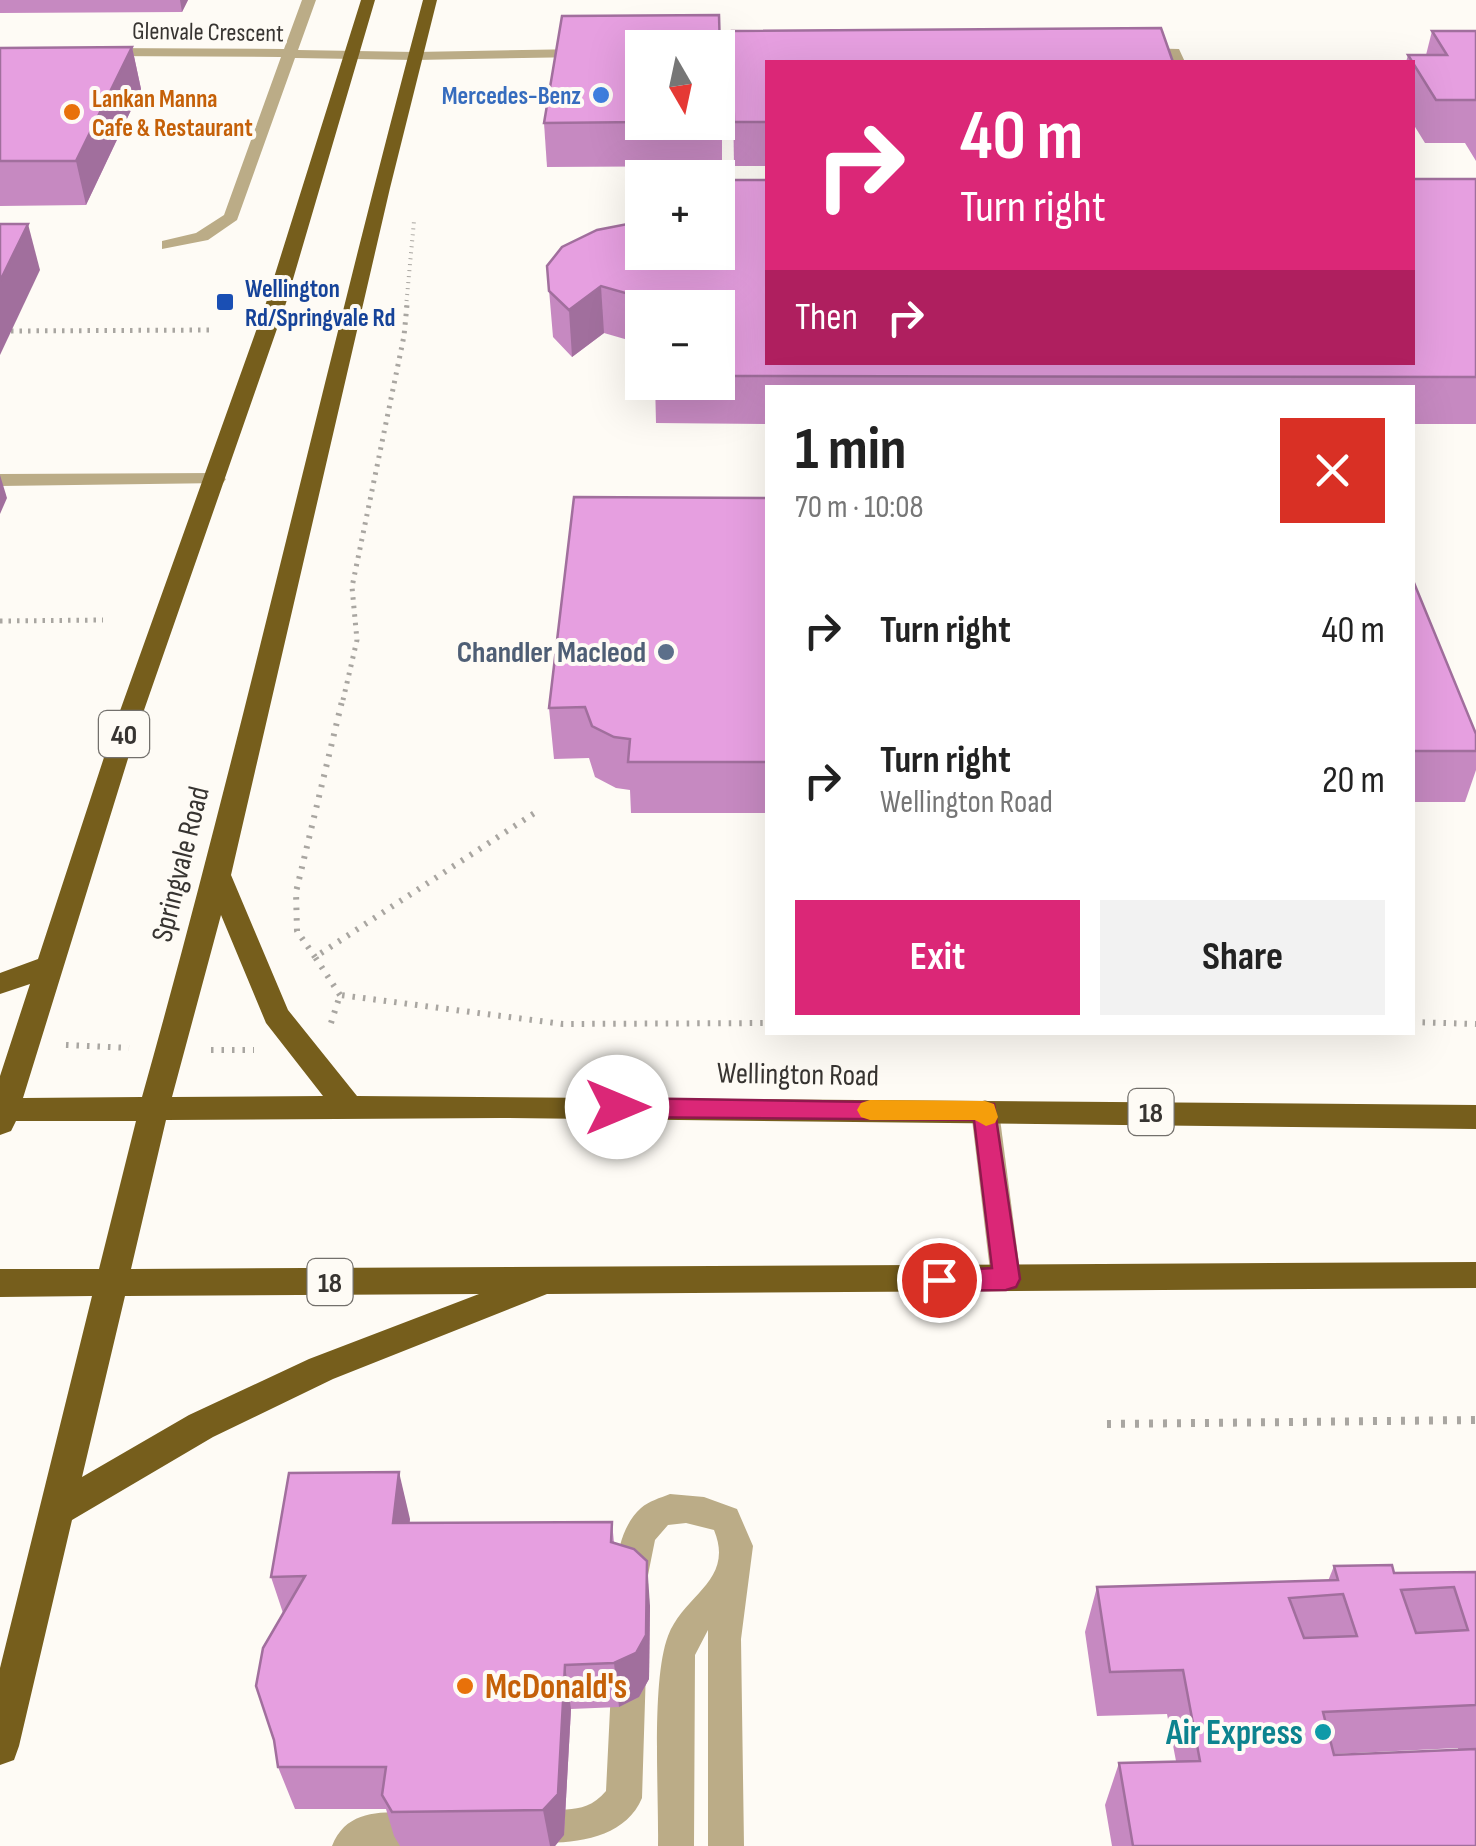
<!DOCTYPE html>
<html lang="en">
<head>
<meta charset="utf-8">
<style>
	:root { --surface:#fff; --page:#f2f2f2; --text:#222; --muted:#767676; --accent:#db2777 }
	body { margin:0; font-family:"Sofia Sans Condensed",sans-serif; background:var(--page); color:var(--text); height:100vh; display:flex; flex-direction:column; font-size:38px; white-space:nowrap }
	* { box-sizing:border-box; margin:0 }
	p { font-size:32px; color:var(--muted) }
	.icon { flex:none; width:55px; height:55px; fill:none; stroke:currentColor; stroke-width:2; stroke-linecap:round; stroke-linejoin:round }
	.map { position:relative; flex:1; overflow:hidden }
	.side { position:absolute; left:765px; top:385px; width:650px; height:650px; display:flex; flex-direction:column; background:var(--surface); border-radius:0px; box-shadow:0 10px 40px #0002 }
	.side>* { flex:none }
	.banner { position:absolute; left:765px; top:60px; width:650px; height:305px; border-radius:0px; box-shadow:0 10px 40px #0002; background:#db2777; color:#fff; overflow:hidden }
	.needle { width:65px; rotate:171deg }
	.buttons { position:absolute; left:625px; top:30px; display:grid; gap:20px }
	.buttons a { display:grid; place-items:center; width:110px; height:110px; border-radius:0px; background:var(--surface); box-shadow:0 10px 40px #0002; font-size:50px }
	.pin { position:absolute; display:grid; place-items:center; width:85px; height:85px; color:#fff; margin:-42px; border:5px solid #fff; border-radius:50%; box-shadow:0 2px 10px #0007 }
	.me { position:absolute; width:110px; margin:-55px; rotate:90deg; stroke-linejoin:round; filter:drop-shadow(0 0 8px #0008) }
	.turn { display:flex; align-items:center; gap:35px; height:210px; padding:0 30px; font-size:45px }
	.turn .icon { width:130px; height:130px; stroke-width:2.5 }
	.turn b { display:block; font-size:70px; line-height:85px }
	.then { display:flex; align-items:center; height:95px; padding:0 30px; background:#0003; gap:20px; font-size:38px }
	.round { display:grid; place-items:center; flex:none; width:105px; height:105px; border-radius:0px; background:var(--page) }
	.head { display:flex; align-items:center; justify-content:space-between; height:170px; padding:0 30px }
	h1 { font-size:60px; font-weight:700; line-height:75px }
	.button { display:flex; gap:20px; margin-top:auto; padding:20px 30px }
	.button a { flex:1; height:115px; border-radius:0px; background:var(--accent); color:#fff; font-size:40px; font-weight:700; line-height:115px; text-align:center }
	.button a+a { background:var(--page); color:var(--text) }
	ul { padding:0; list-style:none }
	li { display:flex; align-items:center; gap:30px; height:150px; padding:0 30px }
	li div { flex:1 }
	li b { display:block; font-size:38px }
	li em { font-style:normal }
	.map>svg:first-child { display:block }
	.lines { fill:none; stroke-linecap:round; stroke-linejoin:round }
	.path-far3 { stroke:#a9a6a1; stroke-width:4; stroke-dasharray:1 5; stroke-linecap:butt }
	.path-far2 { stroke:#a9a6a1; stroke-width:5; stroke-dasharray:2.5 6; stroke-linecap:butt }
	.path-far1 { stroke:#a9a6a1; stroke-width:6; stroke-dasharray:2.5 8; stroke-linecap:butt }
	.path { stroke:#a9a6a1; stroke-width:8; stroke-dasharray:4 10; stroke-linecap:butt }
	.service { fill:#bbac87; fill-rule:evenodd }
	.minor { fill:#bbac87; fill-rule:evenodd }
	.trunk { fill:#765e1c; fill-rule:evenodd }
	.wall { fill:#c689c1; fill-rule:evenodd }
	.shaded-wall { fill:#a16f9d }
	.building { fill:#e69fe0; stroke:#a16f9d; stroke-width:2.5; fill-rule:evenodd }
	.route { fill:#db2777; stroke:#8e194d; stroke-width:2.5 }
	.slow { fill:#f59e0b }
	.shop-dot { fill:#3f7fe0; stroke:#fefbf5; stroke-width:4 }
	.food-dot { fill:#e8710a; stroke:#fefbf5; stroke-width:4 }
	.transit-dot { fill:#1a4fb4; stroke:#fefbf5; stroke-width:4 }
	.service-dot { fill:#5c6f8a; stroke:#fefbf5; stroke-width:4 }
	.culture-dot { fill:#0f9aa8; stroke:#fefbf5; stroke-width:4 }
	.labels { text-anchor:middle; stroke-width:8; stroke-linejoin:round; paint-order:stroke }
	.far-street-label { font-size:25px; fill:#373431; stroke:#fefbf5 }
	.far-shop-label { font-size:25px; font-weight:bold; fill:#366cbe; stroke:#fefbf5; text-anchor:end }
	.far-food-label { font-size:25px; font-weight:bold; fill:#c56008; stroke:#fefbf5; text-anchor:start }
	.far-transit-label { font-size:25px; font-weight:bold; fill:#164399; stroke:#fefbf5; text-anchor:start }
	.shield { fill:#fefbf5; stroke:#73706c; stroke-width:2.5 }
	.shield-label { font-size:28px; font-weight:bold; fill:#373431 }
	.service-label { font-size:30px; font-weight:bold; fill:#4e5e75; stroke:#fefbf5; text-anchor:end }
	.street-label { font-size:30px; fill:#373431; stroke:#fefbf5 }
	.near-food-label { font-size:35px; font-weight:bold; fill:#c56008; stroke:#fefbf5; text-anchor:start }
	.near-culture-label { font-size:35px; font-weight:bold; fill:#0d838f; stroke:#fefbf5; text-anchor:end }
</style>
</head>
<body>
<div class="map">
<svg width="1476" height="1846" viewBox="0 0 1476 1846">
	<rect width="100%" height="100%" fill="#fefbf5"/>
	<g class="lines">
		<polyline class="path-far3" points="406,307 414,221"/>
		<g class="path-far2">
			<polyline points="11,331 213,330"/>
			<polyline points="0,621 103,620"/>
			<polyline points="343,700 357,640 352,587 404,336 407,305"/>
		</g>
		<g class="path-far1">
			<polyline points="315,957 297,931 296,892 343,697"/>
			<polyline points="340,995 315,957 536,812"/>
			<polyline points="1412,1022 1476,1024"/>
			<polyline points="331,1023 340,995 563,1024 768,1023"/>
			<polyline points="1268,1032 1288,1032"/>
			<polyline points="66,1045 129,1048"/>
			<polyline points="211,1050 254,1050"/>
		</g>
		<polyline class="path" points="1107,1424 1476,1420"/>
		<g class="service">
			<polygon points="642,48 642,56 415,60 408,56 415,52"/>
			<polygon points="718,48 762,48 769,52 762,56 718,56"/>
			<polygon points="1137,48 1179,49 1185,62 1171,62 1169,56 1132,55 1132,49"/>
			<polygon points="216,473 226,479 223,483 0,486 0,474"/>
			<polygon points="985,1100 995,1104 999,1111 1021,1279 1016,1288 1006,1291 996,1288 991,1279 971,1111 975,1104"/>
			<path d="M670 1494 704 1497 737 1509 753 1546 741 1639 744 1846H708V1630L695 1655 694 1846H658C659 1793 651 1681 668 1636 684 1594 735 1581 714 1530L686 1523 668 1525 655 1540 645 1590 633 1595 621 1590C611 1567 621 1525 641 1508 649 1501 660 1498 670 1494Z"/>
			<path d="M629 1652 641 1657 646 1669 642 1798C624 1842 564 1846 521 1841L516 1828 521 1815C554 1802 581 1821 606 1791L612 1669 617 1657Z"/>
			<path d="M424 1812 437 1817 442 1830 437 1843 429 1846H332C348 1806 387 1813 424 1812Z"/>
		</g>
		<polygon class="minor" points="302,0 316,0 298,50 415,52 422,56 415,60 295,58 237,220 208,240 162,249 162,241 196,233 224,215 281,57 100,56 93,52 100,48 284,49"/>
		<path class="trunk" d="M361 0H375L286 303 135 736 23 1098 142 1097C244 734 325 365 423 0H437L390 188 231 875 288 1010 357 1096 1476 1105V1129L501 1118 166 1120 131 1269 1476 1262V1288L547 1294 333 1379 213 1437 72 1520 19 1746 14 1760 0 1765V1668L92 1296 0 1297V1269H99L136 1121H16L11 1131 0 1135V1076L30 984 0 994V973L38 959 111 736 266 303ZM221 915 266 1023 323 1096 172 1097ZM479 1294 309 1359 189 1415 82 1477 125 1296Z"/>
	</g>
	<g class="wall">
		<polygon points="0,0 188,0 182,12 0,13"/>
		<polygon points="732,31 768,62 768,166 734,166"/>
		<polygon points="1432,31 1476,31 1476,161 1465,143 1425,143 1412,122 1412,62 1406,62 1408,55 1426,55"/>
		<polygon points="132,47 141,89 86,205 0,206 0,48"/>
		<polygon points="722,122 722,166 547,167 544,123"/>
		<polygon points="1476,179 1476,424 1412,424 1412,388 768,388 768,424 656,423 655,382 718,382 718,308 642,308 642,344 604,333 572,357 553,337 547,266 633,223"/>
		<polygon points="768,498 768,813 631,813 630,790 616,788 595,777 589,758 554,759 549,708"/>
		<polygon points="1412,578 1476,734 1476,770 1465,802 1412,802"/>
		<polygon points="410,1519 409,1523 612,1522 614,1543 650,1606 649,1679 639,1697 619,1707 571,1709 564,1835 555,1846 400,1846 394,1836 386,1809 295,1809 278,1767 283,1613 271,1577"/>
		<path d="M1334 1566 1394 1573 1476 1572V1846H1112L1105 1805 1119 1763 1176 1761 1167 1714 1097 1716 1085 1632 1097 1587 1328 1581ZM1458 1748V1750L1334 1755V1754Z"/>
	</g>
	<g class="shaded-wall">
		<polygon points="180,0 188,0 182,12"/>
		<polygon points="132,47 141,89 86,205 76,161"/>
		<polygon points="28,224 40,270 0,355 0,281"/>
		<polygon points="601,286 604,333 572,357 569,310"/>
		<polygon points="0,475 7,498 0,514"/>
		<polygon points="399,1472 410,1519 405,1569 393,1523"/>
		<polygon points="647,1561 650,1606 649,1679 639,1697 619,1707 614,1663"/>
		<polygon points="565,1665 571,1709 564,1835 555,1846 550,1846 543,1810"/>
	</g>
	<g class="building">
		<polygon points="719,15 722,122 718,122 718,48 642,48 642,122 544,123 562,16"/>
		<polygon points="1161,28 1173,62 768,62 768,122 734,122 732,31"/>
		<polygon points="1432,31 1476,31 1476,100 1436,100 1408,55 1447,55"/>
		<polygon points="132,47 76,161 0,161 0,48"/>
		<polygon points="1412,179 1476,179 1476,377 718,376 718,308 657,308 657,302 601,286 569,310 549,291 547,266 562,247 597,230 633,223 637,180 642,180 642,252 718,252 718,180 768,180 768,362 1412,362"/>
		<polygon points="0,224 28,224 0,281"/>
		<polygon points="574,497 768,498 768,762 628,762 630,739 614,737 592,726 585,707 549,708"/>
		<polygon points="1412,578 1476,734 1476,751 1412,751"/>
		<polygon points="399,1472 393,1523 612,1522 611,1542 634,1549 647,1561 646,1635 636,1653 614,1663 565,1665 558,1794 543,1810 392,1812 382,1795 386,1767 278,1767 274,1740 256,1686 263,1648 305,1576 271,1577 289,1473"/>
		<path d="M1392 1565 1394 1573 1476 1572V1705L1323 1712 1334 1755 1476 1749V1846H1133L1119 1763 1200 1761 1183 1670 1110 1672 1097 1587 1338 1580 1334 1566ZM1454 1587 1468 1630 1416 1633 1401 1590ZM1343 1594 1357 1636 1304 1638 1289 1598Z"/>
	</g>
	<polygon class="route" points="617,1098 994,1104 1020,1279 1016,1287 1006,1290 939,1291 929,1288 925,1280 929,1272 992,1268 974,1120 617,1117 608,1114 605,1107 608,1100"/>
	<polygon class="slow" points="870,1100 985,1101 994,1104 998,1117 995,1123 986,1126 975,1120 870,1120 861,1117 857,1110 861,1103"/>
	<circle class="shop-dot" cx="601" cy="95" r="10"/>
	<g class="food-dot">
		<circle cx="72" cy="112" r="10"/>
		<circle cx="465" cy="1686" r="10"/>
	</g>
	<rect class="transit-dot" x="215" y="292" width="20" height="20" rx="5"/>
	<circle class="service-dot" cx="666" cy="652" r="10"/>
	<circle class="culture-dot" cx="1323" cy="1732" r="10"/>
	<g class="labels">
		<g class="far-street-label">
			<text transform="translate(208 31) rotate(1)" y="9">Glenvale Crescent</text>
		</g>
		<g class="far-shop-label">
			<text x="581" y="104">Mercedes-Benz</text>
		</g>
		<g class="far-food-label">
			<text x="92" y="107">Lankan Manna<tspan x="92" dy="29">Cafe &amp; Restaurant</tspan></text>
		</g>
		<g class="far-transit-label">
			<text x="245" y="297">Wellington<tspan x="245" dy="29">Rd/Springvale Rd</tspan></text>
		</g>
		<g class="shield">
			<rect x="99" y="711" width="50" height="46" rx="8"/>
			<rect x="1128.5" y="1089" width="45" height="46" rx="8"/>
			<rect x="307.5" y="1259" width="45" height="46" rx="8"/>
		</g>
		<g class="shield-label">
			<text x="124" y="744">40</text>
			<text x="1151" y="1122">18</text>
			<text x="330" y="1292">18</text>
		</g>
		<g class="service-label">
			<text x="646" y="662">Chandler Macleod</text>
		</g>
		<g class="street-label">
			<text transform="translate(180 864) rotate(-76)" y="10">Springvale Road</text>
			<text transform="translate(798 1074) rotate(1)" y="10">Wellington Road</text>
		</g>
		<g class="near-food-label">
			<text x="485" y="1698">McDonald's</text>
		</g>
		<g class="near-culture-label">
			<text x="1303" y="1744">Air Express</text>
		</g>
	</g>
</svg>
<div class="buttons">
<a><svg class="needle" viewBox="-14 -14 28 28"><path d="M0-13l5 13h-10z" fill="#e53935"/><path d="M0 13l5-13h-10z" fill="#767676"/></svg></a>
<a>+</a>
<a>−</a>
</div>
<div class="pin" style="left:939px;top:1280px;background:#d93025"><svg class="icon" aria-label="arrive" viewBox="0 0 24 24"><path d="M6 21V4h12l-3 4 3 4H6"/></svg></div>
<svg class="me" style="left:617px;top:1107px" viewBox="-20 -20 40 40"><circle r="19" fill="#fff"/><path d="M0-13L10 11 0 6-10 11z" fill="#db2777"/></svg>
<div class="banner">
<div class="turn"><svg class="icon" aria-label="right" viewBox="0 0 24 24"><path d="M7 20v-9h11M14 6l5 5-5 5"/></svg><div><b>40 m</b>Turn right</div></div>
<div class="then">Then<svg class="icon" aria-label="right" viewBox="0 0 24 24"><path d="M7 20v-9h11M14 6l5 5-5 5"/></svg></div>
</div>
<section class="side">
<div class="head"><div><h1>1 min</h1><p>70 m · 10:08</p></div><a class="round" style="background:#d93025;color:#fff"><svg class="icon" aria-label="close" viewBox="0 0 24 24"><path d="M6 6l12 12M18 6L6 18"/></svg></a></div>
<ul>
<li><svg class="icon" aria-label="right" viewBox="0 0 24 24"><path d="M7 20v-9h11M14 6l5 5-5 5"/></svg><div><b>Turn right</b></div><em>40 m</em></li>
<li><svg class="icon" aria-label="right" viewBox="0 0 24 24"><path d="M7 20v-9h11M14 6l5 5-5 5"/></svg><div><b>Turn right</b><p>Wellington Road</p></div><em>20 m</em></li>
</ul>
<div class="button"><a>Exit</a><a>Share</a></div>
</section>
</div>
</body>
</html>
